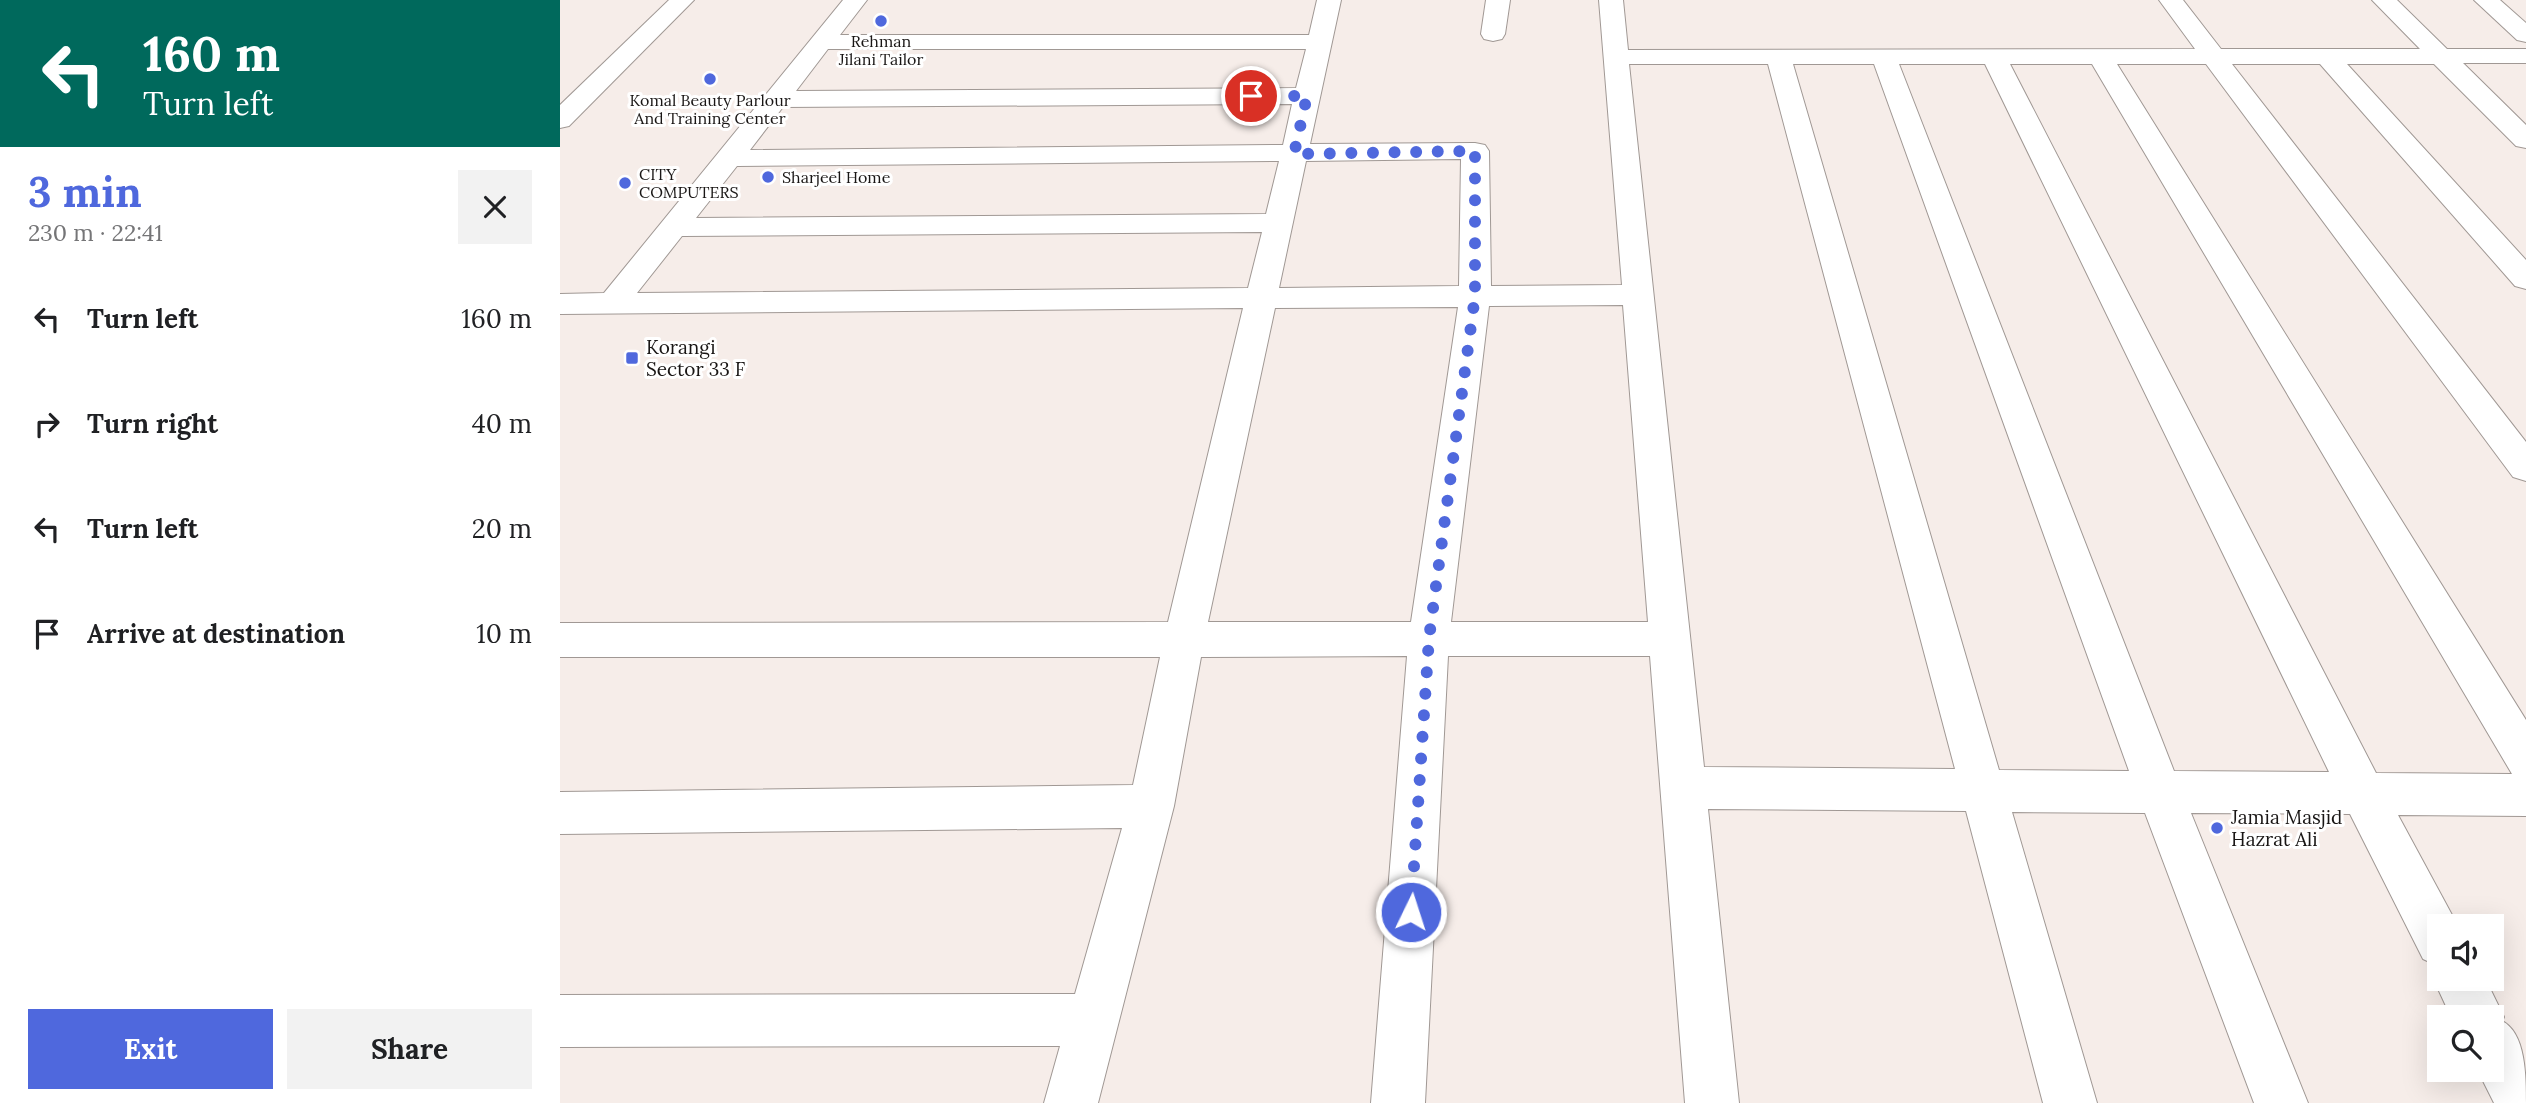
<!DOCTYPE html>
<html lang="en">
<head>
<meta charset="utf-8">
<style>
	:root { --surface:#fff; --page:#f2f2f2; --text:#202124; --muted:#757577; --accent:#4f68dd }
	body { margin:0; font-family:Lora,serif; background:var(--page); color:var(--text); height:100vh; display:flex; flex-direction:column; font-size:26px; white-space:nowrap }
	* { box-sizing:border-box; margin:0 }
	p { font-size:23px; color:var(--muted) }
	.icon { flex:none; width:38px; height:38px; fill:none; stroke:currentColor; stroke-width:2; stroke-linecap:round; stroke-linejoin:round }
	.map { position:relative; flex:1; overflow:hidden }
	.sheet { display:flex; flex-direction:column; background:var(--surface); width:560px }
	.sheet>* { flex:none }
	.hud { background:#00695c; color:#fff; overflow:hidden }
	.buttons { position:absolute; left:1867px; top:914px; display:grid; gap:14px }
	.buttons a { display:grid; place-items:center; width:77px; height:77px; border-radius:0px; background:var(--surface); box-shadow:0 7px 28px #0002; font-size:35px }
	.pin { position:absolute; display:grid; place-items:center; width:60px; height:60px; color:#fff; margin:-30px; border:4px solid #fff; border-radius:50%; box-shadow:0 2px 7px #0007 }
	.me { position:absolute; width:77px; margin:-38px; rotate:4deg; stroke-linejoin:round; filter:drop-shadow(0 0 5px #0008) }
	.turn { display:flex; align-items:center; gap:24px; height:147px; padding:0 28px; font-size:32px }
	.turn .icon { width:91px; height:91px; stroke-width:2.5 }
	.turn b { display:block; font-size:49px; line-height:60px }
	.round { display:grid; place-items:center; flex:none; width:74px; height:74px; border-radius:0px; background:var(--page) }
	.summary { display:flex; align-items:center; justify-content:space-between; height:119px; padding:0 28px }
	h1 { font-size:42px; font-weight:800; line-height:52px; color:var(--accent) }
	.cta { display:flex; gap:14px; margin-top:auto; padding:14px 28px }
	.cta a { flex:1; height:80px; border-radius:0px; background:var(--accent); color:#fff; font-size:28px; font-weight:800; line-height:80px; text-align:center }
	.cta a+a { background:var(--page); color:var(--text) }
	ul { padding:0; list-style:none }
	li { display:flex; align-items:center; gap:21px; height:105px; padding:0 28px }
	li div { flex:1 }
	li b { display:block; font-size:26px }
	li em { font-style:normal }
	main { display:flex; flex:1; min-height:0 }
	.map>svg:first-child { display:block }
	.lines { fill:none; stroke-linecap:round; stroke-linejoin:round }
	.minor-casing { stroke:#a09894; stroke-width:2 }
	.minor { fill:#fff; fill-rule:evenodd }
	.route { stroke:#4f68dd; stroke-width:12; stroke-dasharray:0 21.6 }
	.poi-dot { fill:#4f68dd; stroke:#fff; stroke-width:2.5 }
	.labels { text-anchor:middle; stroke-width:6; stroke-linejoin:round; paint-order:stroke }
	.far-poi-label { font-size:16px; fill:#191615; stroke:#fff }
	.poi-label { font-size:19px; fill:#191615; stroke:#fff; text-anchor:start }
</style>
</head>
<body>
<main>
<section class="sheet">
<div class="hud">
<div class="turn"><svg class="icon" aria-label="left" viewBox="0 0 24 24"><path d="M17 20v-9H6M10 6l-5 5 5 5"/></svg><div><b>160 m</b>Turn left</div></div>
</div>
<div class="summary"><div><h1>3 min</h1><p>230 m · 22:41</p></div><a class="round"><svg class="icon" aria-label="close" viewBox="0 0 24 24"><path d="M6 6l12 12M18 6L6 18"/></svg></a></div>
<ul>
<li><svg class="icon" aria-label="left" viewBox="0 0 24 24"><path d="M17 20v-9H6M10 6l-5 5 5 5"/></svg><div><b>Turn left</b></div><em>160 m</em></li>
<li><svg class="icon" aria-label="right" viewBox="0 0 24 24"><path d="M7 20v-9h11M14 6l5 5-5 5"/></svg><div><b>Turn right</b></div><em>40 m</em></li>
<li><svg class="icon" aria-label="left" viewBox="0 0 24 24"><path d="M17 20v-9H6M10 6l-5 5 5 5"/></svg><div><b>Turn left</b></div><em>20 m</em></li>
<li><svg class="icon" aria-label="arrive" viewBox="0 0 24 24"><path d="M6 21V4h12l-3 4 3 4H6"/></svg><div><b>Arrive at destination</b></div><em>10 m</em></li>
</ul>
<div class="cta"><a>Exit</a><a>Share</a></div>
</section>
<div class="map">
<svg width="1966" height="1103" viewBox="0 0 1966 1103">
	<rect width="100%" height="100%" fill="#f6ede9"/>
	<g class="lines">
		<defs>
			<g id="minor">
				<polygon points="109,0 134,0 9,126 0,128 0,105"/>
				<path d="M283 0H307L280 35H749L757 0H781L750 144 915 143 925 145 929 151 931 286 1062 285 1039 0H1063L1068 50 1635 49 1599 0H1623L1661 49H1860L1812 0H1837L1887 49H1966V63H1903L1966 125V148L1956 146 1874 64H1787L1966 260V289L1955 286 1760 64H1672L1966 442V481L1953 477 1646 64H1557L1966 720V816L1838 815 1898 926H1880V978H1925L1944 1017 1942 1021C1966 1033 1966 1077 1966 1103H1934L1917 1069H1932V1017H1891L1873 978 1878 966 1863 959 1790 814 1631 813 1748 1103H1694L1585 813 1452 812 1537 1103H1483L1406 811 1148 809 1179 1103H1125L1090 656H888L865 1103H811L847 656 641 657 614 806 538 1103H484L500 1046 0 1047V995L515 994 562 828 0 834V792L573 785 600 657H0V623L608 622 683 308 0 314V294L44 293ZM268 49H746L736 88 236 91ZM1069 64H1208L1395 769 1144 767ZM1233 64H1314L1569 771 1439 770ZM1339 64H1425L1769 772 1614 771ZM1450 64H1532L1952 774 1816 773ZM732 104 723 145 190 150 223 107ZM901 159 899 286 719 288 746 161ZM719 161 706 214 136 218 177 166ZM702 232 688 288 77 293 122 236ZM1063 305 1088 622H891L929 306ZM898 307 851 622H648L715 308Z"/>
				<polygon points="926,0 950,0 945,34 942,39 933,41 924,39 921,34"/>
				<polygon points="1914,0 1940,0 1966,23 1966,42 1957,40"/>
			</g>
		</defs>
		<use href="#minor" class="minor-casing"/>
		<use href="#minor" class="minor"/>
	</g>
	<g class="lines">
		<polyline class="route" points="691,96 747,96 734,154 915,151 915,296 869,638 851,912"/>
	</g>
	<g class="poi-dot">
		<circle cx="321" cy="21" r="7"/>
		<circle cx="150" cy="79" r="7"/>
		<circle cx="208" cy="177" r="7"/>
		<circle cx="65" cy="183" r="7"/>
		<rect x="65" y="351" width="14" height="14" rx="3.5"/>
		<circle cx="1657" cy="828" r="7"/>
	</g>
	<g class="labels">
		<g class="far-poi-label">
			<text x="321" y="47">Rehman<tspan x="321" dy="18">Jilani Tailor</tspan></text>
			<text x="150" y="106">Komal Beauty Parlour<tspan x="150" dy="18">And Training Center</tspan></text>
			<text x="79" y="180" text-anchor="start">CITY<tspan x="79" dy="18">COMPUTERS</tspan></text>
			<text x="222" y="183" text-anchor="start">Sharjeel Home</text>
		</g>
		<g class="poi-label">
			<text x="86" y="354">Korangi<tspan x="86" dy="22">Sector 33 F</tspan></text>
			<text x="1671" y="824">Jamia Masjid<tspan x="1671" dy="22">Hazrat Ali</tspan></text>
		</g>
	</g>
</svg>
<div class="buttons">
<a><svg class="icon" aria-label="sound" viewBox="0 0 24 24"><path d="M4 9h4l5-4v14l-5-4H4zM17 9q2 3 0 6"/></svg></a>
<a><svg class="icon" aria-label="search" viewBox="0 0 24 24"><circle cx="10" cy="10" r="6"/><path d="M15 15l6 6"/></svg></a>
</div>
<div class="pin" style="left:691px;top:96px;background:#d93025"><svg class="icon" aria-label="arrive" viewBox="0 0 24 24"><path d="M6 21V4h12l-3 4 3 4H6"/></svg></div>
<svg class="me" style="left:851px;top:912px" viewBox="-20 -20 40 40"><circle r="17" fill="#4f68dd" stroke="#fff" stroke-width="3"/><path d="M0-11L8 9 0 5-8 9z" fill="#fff"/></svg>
</div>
</main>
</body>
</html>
